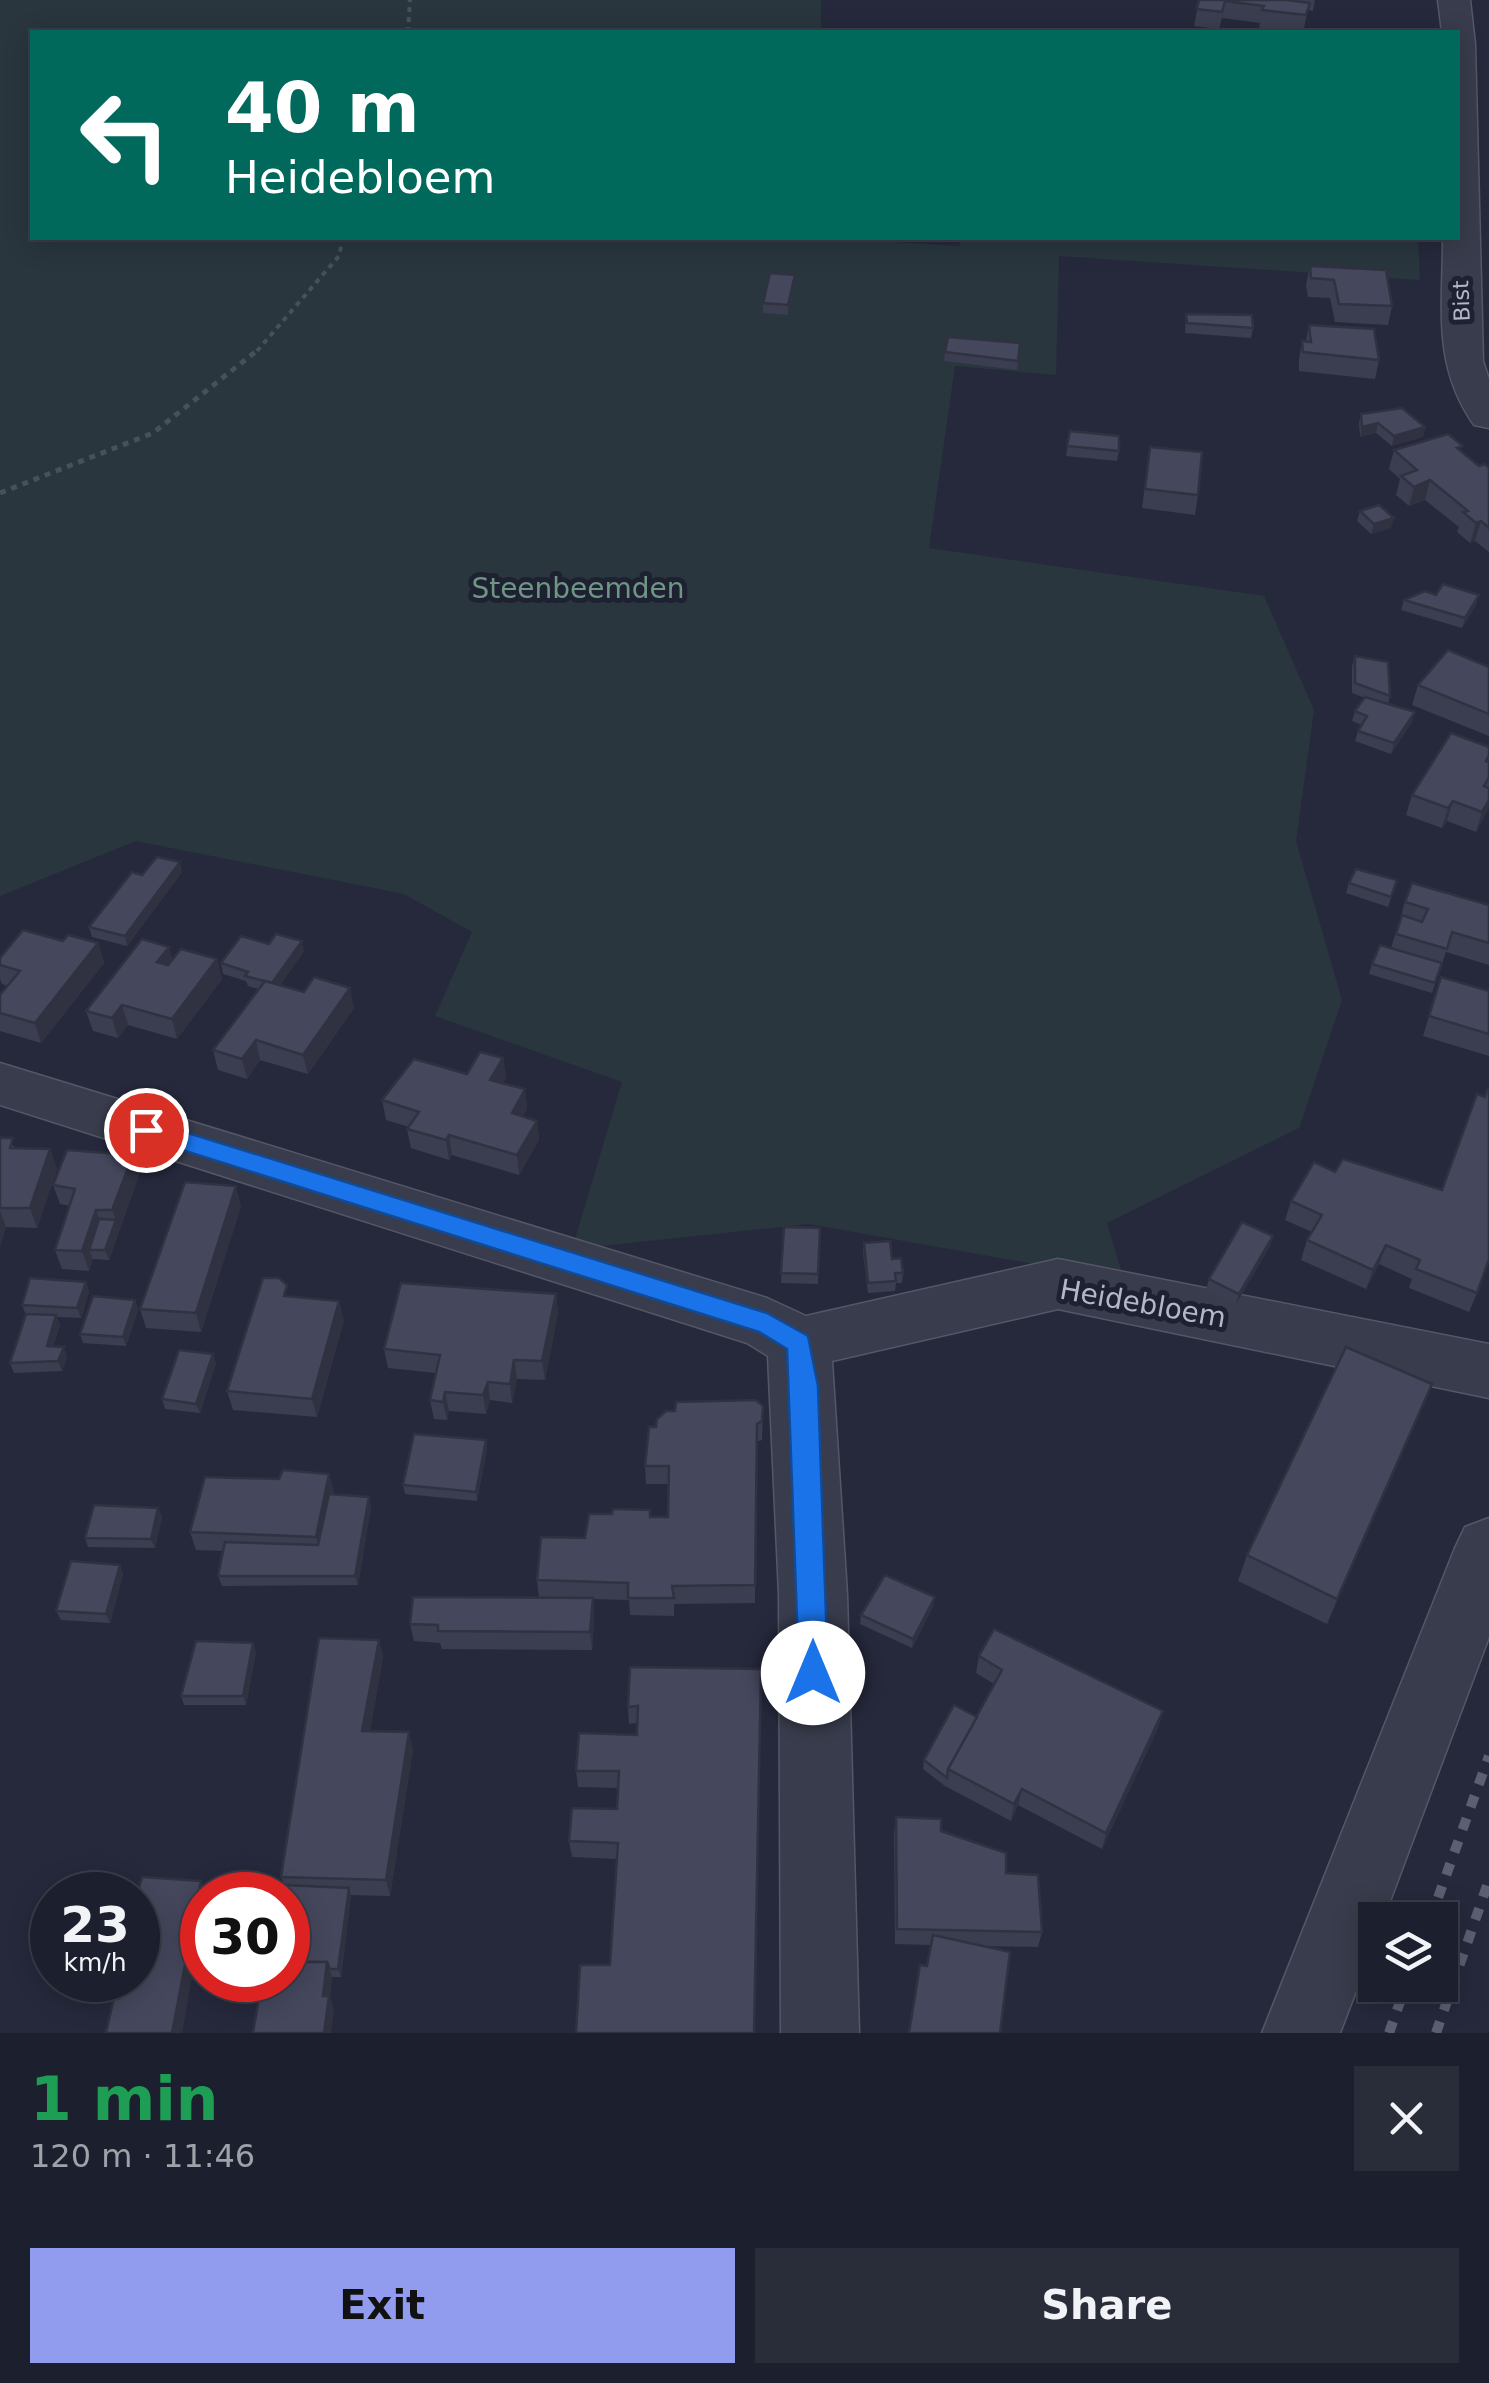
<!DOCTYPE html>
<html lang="en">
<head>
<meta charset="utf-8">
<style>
	:root { --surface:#1c1f2d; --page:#292c39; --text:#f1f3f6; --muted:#a0a2aa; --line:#3a3d49; --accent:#929cef }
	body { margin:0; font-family:"DejaVu Sans",sans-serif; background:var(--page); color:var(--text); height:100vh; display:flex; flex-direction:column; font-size:38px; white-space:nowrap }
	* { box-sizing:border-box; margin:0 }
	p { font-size:32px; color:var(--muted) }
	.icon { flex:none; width:55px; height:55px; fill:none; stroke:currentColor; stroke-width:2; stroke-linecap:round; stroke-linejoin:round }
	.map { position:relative; height:2033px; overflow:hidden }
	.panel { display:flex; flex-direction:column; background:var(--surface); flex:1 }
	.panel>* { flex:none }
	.guide { position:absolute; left:30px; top:30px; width:1430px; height:210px; border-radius:0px; box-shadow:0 5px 25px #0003,0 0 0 2px var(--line); background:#00695c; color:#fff; overflow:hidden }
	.fabs { position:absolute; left:1358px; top:1902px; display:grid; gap:20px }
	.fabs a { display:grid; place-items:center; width:100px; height:100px; border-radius:0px; background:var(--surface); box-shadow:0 5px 25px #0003,0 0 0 2px var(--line); font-size:50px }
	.speed { position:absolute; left:30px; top:1872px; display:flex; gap:20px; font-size:50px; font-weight:700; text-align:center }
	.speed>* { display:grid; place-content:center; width:130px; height:130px; border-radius:50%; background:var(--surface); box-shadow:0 5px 25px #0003,0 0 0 2px var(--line); line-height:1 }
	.speed small { font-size:25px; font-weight:400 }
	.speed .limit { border:15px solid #d22; background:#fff; color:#111 }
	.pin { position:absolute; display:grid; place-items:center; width:85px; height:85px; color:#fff; margin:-42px; border:5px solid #fff; border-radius:50%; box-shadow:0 2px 10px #0007 }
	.me { position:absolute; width:110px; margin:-55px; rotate:0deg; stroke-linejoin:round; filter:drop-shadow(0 0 8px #0008) }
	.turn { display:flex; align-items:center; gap:35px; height:210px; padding:0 30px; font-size:45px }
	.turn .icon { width:130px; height:130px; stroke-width:2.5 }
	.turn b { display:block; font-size:70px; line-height:85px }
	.round { display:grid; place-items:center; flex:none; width:105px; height:105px; border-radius:0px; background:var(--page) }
	.summary { display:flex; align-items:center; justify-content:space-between; height:170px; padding:0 30px }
	h1 { font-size:60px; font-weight:700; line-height:75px; color:#1e9e55 }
	.cta { display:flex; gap:20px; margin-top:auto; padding:20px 30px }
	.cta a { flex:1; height:115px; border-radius:0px; background:var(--accent); color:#111; font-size:40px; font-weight:700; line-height:115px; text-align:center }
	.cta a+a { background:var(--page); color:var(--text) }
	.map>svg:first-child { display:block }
	.green { fill:#29363e }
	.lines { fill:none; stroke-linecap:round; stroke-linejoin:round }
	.minor-casing { stroke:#545767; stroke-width:3 }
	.path-far1 { stroke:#46525a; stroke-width:4; stroke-dasharray:5 5; stroke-linecap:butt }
	.path { stroke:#46525a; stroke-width:5; stroke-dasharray:6 6; stroke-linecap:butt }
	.minor { fill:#393c4c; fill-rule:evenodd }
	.rail { stroke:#5c5f72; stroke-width:10; stroke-dasharray:12 12; stroke-linecap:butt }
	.wall { fill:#3b3e50 }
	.shaded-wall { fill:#303241 }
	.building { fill:#45485d; stroke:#303241; stroke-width:2.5 }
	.route { fill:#1a73e8; stroke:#114b97; stroke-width:2.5 }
	.labels { text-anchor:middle; stroke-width:10; stroke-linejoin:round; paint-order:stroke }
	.far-street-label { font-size:22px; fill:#b5b7c7; stroke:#1e2131 }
	.park-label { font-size:28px; fill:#6e9683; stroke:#1e2131 }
	.street-label { font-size:28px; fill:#b5b7c7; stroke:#1e2131 }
</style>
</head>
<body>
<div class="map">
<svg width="1489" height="2033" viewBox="0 0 1489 2033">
	<rect width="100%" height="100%" fill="#26293c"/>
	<polygon class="green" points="0,0 821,0 821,32 32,32 32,238 829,238 959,246 962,238 1418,238 1420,280 1059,256 1056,375 955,366 929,548 1264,596 1314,710 1296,841 1342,1000 1299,1128 1107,1223 1124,1280 809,1224 572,1249 622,1082 435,1016 472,932 404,894 136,841 0,896"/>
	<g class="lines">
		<defs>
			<g id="minor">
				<path d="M1438 0H1470L1475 44 1483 361 1489 379V428L1474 425C1432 365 1443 308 1443 238H1458V32H1442Z"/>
				<polygon points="0,1063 767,1298 806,1316 1058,1259 1489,1344 1489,1398 1058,1309 832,1361 847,1594 859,2033 781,2033 779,1594 768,1356 747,1343 0,1105"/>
				<polygon points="1489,1518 1489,1637 1383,1920 1375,1920 1375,1941 1340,2033 1262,2033 1455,1548 1465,1527"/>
			</g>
		</defs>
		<use href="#minor" class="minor-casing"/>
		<g class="path-far1">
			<polyline points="408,32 410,0"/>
			<polyline points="257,351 339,256 343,238"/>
		</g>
		<polyline class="path" points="0,493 153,433 259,349"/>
		<use href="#minor" class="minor"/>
		<g class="rail">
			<polyline points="1430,1920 1489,1756"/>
			<polyline points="1389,2033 1406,1985"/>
			<polyline points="1436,2033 1489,1880"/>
		</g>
	</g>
	<g class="wall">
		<polygon points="1199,0 1315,0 1313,11 1308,10 1303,32 1259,28 1260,23 1222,18 1219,29 1194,26"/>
		<polygon points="1310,266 1392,306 1388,325 1335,322 1330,298 1308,297 1306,285"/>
		<polygon points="795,275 795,284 788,315 763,313 763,303"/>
		<polygon points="1186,314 1253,328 1251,338 1185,333"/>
		<polygon points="1309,325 1379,360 1375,379 1299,371 1299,360 1302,341 1306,341"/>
		<polygon points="1020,343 1017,370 944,361 945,352"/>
		<polygon points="1361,414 1425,427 1423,437 1392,446 1376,433 1360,437 1359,423"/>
		<polygon points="1070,431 1119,451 1117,461 1066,456"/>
		<polygon points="1150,447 1198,495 1195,515 1142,508"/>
		<polygon points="1394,450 1461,452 1479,466 1489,468 1489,552 1475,541 1470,543 1457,532 1459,527 1425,500 1409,506 1396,495 1400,479 1389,469"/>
		<polygon points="1360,511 1391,528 1371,534 1357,521"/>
		<polygon points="1436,595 1476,605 1462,628 1401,610 1404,600"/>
		<polygon points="1355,656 1390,696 1388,704 1412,722 1391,754 1355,741 1358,731 1362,725 1352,721 1355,711 1365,698 1352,693 1352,666"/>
		<polygon points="1489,667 1489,736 1412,705 1418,685"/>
		<polygon points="1489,747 1489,808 1476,832 1447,821 1442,828 1406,815 1412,795"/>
		<polygon points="182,872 127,946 92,937 89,927 142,875"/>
		<polygon points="1397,880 1388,907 1346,893 1349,883"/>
		<polygon points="1405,902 1489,905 1489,965 1446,952 1432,993 1369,974 1372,964 1391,948"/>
		<polygon points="63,941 98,943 104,963 41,1043 0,1031 0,995 8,986 2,984 0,979 0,958"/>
		<polygon points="269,944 304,951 280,985 354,1008 308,1074 260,1060 247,1079 218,1070 213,1050 258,989 248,986 246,981 223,974 221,963"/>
		<polygon points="169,947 172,960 217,959 222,979 177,1039 128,1025 118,1038 93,1031 86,1011"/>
		<polygon points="1441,977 1489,991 1489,1056 1423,1036"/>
		<polygon points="503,1058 506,1078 503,1083 525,1089 527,1109 523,1116 537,1121 539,1140 519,1175 452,1155 449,1160 411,1148 407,1129 409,1127 386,1120 382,1100 467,1074"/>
		<polygon points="0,1138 17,1148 50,1149 57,1169 37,1228 6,1227 0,1246"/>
		<polygon points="1314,1162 1477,1293 1469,1312 1409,1288 1412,1279 1379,1264 1366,1289 1301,1260 1307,1240 1312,1232 1285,1220 1291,1201"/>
		<polygon points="139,1175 109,1260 93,1259 89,1271 62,1269 55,1250 70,1206 60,1204 53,1185"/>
		<polygon points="241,1206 201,1332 146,1328 140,1309"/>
		<polygon points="784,1227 820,1228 818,1284 781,1283"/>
		<polygon points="1273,1236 1270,1246 1236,1304 1206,1289 1209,1279"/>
		<polygon points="864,1243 892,1259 903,1273 902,1283 896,1283 895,1291 868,1293 863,1253"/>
		<polygon points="86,1282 89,1292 81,1318 57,1317 60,1325 53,1347 67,1357 62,1371 14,1373 10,1363 26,1315 22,1305"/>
		<polygon points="556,1294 558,1313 545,1380 517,1379 512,1403 490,1400 486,1414 449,1411 447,1420 434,1419 430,1400 436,1373 388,1368 384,1349"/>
		<polygon points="290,1297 344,1320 317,1417 233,1410 227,1391"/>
		<polygon points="135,1300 138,1310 126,1346 83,1343 80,1334"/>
		<polygon points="216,1363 200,1413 165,1409 162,1399"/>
		<polygon points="763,1406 762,1440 756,1442 755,1603 674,1604 674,1616 630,1615 629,1600 593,1599 594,1616 592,1650 442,1649 440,1643 414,1641 410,1624 539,1598 537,1580 612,1514 650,1510 651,1517 668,1517 669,1484 646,1484 645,1466 656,1427"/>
		<polygon points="1421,1411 1327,1624 1238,1581 1247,1555"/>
		<polygon points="486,1440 487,1450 477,1501 405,1494 403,1485"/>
		<polygon points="329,1474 334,1494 371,1506 358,1585 222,1586 218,1576 223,1551 196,1550 190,1532 279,1479"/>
		<polygon points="158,1508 162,1517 155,1548 88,1547 85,1538"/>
		<polygon points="123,1574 110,1623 61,1620 56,1611"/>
		<polygon points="933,1606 912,1648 860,1624 861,1615"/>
		<polygon points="379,1640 383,1657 370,1731 413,1749 390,1896 351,1895 341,1977 332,1977 330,1998 334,2010 288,1980 284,1885 281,1877"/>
		<polygon points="256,1652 246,1705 184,1705 181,1696"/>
		<polygon points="979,1656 1163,1711 1158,1728 1102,1849 1018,1805 1011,1821 945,1786 923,1769 924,1760 977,1717 994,1684 976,1673"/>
		<polygon points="761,1669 610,1965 616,1859 572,1857 569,1841 617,1809 618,1788 578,1787 576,1771 637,1735 637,1723 629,1724 628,1707"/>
		<polygon points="896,1817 941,1831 1006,1873 1042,1932 1038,1947 982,1946 927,1966 931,1945 895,1944 894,1833"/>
	</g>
	<g class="shaded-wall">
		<polygon points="795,275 795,284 788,315 788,305"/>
		<polygon points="1378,423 1376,433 1360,437 1362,427"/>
		<polygon points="1425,427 1423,437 1392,446 1394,436"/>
		<polygon points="1430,480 1425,500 1409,506 1414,487"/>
		<polygon points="1394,518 1391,528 1371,534 1374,524"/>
		<polygon points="1481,521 1475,541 1470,543 1476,523"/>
		<polygon points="1479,595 1476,605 1462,628 1465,618"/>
		<polygon points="1415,712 1412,722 1391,754 1394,743"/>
		<polygon points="1489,800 1489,808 1476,832 1482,812"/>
		<polygon points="1453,801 1447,821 1442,828 1448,808"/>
		<polygon points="180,862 182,872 127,946 125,936"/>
		<polygon points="302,941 304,951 274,994 272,983"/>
		<polygon points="98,943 104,963 41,1043 35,1023"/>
		<polygon points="169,947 174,967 157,962"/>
		<polygon points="217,959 222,979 177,1039 172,1019"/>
		<polygon points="350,988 354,1008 308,1074 303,1055"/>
		<polygon points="122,1005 128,1025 118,1038 112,1018"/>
		<polygon points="256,1040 260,1060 247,1079 242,1059"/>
		<polygon points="503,1058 506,1078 493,1099 490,1080"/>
		<polygon points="525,1089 527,1109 514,1133 512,1113"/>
		<polygon points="537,1121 539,1140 519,1175 517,1155"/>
		<polygon points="449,1135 452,1155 449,1160 446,1140"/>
		<polygon points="50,1149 57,1169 37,1228 30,1208"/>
		<polygon points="133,1155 139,1175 109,1260 105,1250 116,1220 112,1210"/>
		<polygon points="236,1186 241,1206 201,1332 196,1313"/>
		<polygon points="96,1210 103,1229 89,1250 93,1259 89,1271 82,1251"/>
		<polygon points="0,1211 6,1227 0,1246"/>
		<polygon points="1273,1236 1270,1246 1236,1304 1239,1294"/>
		<polygon points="1386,1245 1379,1264 1366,1289 1373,1270"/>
		<polygon points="86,1282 89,1292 81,1318 77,1308"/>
		<polygon points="556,1294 558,1313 545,1380 542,1361"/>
		<polygon points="135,1300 138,1310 126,1346 123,1337"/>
		<polygon points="339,1301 344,1320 317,1417 312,1399"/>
		<polygon points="56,1315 60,1325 50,1356 47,1346"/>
		<polygon points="64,1347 67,1357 62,1371 58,1361"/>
		<polygon points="213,1354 216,1363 200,1413 196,1404"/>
		<polygon points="514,1360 517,1379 512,1403 510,1384"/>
		<polygon points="488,1382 490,1400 486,1414 483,1395"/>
		<polygon points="1432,1384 1421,1411 1327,1624 1337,1599"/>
		<polygon points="445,1392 449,1411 447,1420 443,1402"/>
		<polygon points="486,1440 487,1450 477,1501 476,1492"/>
		<polygon points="329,1474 334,1493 321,1555 316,1537"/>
		<polygon points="369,1497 371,1506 358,1585 355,1576"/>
		<polygon points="158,1508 162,1517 155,1548 151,1539"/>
		<polygon points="120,1565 123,1574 110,1623 106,1614"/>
		<polygon points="935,1597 933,1606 912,1648 913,1639"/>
		<polygon points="593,1598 594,1616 592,1650 590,1632"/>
		<polygon points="379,1640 383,1657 367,1748 362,1731"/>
		<polygon points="253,1643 256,1652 246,1705 243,1696"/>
		<polygon points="1163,1711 1158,1728 1102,1849 1106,1833"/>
		<polygon points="409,1732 413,1749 390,1896 386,1880"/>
		<polygon points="1022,1789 1018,1805 1011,1821 1014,1804"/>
		<polygon points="201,1881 207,1895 202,1895 202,1924 182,2033 172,2033"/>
		<polygon points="349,1888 351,1896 341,1977 338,1969"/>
		<polygon points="327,1962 332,1977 330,1998 334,2010 331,2033 324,2033 323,1996"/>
	</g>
	<g class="building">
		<polygon points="1199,0 1287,0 1310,3 1306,15 1262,10 1264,6 1225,1 1222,12 1197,9"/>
		<polygon points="1310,266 1386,270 1392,306 1339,304 1334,280 1311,278"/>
		<polygon points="770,273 795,275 788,305 763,303"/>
		<polygon points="1186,314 1252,315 1253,328 1187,323"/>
		<polygon points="1309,325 1374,329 1379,360 1303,352 1302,341 1311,342"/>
		<polygon points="948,337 1020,343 1018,361 945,352"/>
		<polygon points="1402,408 1425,427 1394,436 1378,423 1362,427 1361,414"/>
		<polygon points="1070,431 1119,436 1119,451 1067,446"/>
		<polygon points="1448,434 1463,446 1457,448 1479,466 1485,464 1489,468 1489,528 1481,521 1476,523 1463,512 1468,511 1430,480 1414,487 1401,476 1417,470 1394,450"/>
		<polygon points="1150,447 1202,452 1198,495 1145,489"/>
		<polygon points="1379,505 1394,518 1374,524 1360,511"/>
		<polygon points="1443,584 1479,595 1465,618 1404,600 1425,591 1436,595"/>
		<polygon points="1448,650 1489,667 1489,714 1418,685"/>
		<polygon points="1355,656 1388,662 1390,696 1355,683"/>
		<polygon points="1365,697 1415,712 1394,743 1358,731 1367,716 1355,711"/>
		<polygon points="1451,733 1489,747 1489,755 1486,761 1489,762 1489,777 1484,786 1489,788 1489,800 1482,812 1453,801 1448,808 1412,795"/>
		<polygon points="157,857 180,862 125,936 89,927 132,872 142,875"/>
		<polygon points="1356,869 1397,880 1391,897 1349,883"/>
		<polygon points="1412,883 1489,905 1489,943 1452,932 1447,949 1396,934 1402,915 1422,922 1428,909 1405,902"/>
		<polygon points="23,930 63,941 68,935 98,943 35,1023 0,1013 0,995 20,971 0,965 0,958"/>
		<polygon points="276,934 302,941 272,983 245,976 248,972 221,963 241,936 269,944"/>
		<polygon points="142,939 169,947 157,962 168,965 181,949 217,959 172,1019 122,1005 112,1018 86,1011"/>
		<polygon points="1380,945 1442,963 1435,983 1372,964"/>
		<polygon points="314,977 350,988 303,1055 256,1040 242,1059 213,1050 265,981 304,992"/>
		<polygon points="1441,977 1489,991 1489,1034 1429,1016"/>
		<polygon points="480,1052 503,1058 490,1080 525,1089 512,1113 537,1121 517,1155 449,1135 446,1140 407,1129 419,1112 382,1100 414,1059 467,1074"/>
		<polygon points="1489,1089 1489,1259 1477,1293 1416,1269 1420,1260 1386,1245 1373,1270 1307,1240 1322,1215 1291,1201 1314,1162 1335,1172 1343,1159 1442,1190 1477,1094 1485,1097 1487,1090"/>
		<polygon points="0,1138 13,1138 10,1148 50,1149 30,1208 0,1208"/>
		<polygon points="67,1150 133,1155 112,1210 96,1210 82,1251 55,1250 75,1189 53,1185"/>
		<polygon points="185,1182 236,1186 196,1313 140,1309"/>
		<polygon points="99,1219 116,1220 105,1250 89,1250"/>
		<polygon points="1242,1222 1273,1236 1239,1294 1209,1279"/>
		<polygon points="784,1227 820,1228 818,1274 781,1273"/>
		<polygon points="890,1241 892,1259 901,1258 903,1273 895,1273 896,1281 868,1283 864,1243"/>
		<polygon points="30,1278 86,1282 77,1308 22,1305"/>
		<polygon points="263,1278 279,1278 287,1285 284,1296 339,1301 312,1399 227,1391"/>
		<polygon points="401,1283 556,1294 542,1361 514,1360 510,1384 488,1382 483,1395 445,1392 443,1402 430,1400 440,1355 384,1349"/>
		<polygon points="93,1296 135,1300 123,1337 80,1334"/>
		<polygon points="26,1314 56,1315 47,1346 64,1347 58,1361 10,1363"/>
		<polygon points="1346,1347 1432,1384 1337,1599 1247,1555"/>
		<polygon points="179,1350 213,1354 196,1404 162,1399"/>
		<polygon points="756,1400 763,1406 762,1421 757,1424 755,1585 672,1586 674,1598 628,1598 628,1583 537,1580 541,1537 585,1538 589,1514 612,1514 613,1509 650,1510 650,1517 668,1517 669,1466 645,1466 649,1427 656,1427 657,1419 666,1411 675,1411 676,1402"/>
		<polygon points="414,1434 486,1440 476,1492 403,1485"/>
		<polygon points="283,1470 329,1474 316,1537 190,1532 205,1477 279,1479"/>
		<polygon points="329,1494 369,1497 355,1576 218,1576 225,1542 318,1545"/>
		<polygon points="94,1505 158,1508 151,1539 85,1538"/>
		<polygon points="71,1561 120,1565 106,1614 56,1611"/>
		<polygon points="885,1575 935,1597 913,1639 861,1615"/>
		<polygon points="413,1597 593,1598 590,1632 438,1631 438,1625 410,1624"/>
		<polygon points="994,1629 1163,1711 1106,1833 1022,1789 1014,1804 948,1769 1002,1670 979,1656"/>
		<polygon points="319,1638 379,1640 362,1731 409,1732 386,1880 281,1877"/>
		<polygon points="196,1641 253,1643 243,1696 181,1696"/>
		<polygon points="630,1667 761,1669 754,2033 576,2033 580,1965 610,1965 618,1843 569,1841 572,1808 617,1809 619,1771 576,1771 579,1733 637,1735 638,1706 628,1707"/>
		<polygon points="954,1705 977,1717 948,1769 947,1778 924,1760"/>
		<polygon points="896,1817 941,1819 941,1831 1006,1853 1006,1873 1038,1875 1042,1932 897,1929"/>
		<polygon points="142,1877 201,1881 172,2033 106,2033 118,1980 138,1980 137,1895"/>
		<polygon points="283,1885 349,1888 338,1969 330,1969 327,1962 288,1962 288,1895 282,1895"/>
		<polygon points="933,1935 1010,1952 1000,2033 909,2033 920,1965 927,1966"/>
		<polygon points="288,1962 327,1962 323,1996 329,1996 324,2033 253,2033 262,1980 288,1980"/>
	</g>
	<polygon class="route" points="146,1120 767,1313 808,1336 818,1386 828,1673 824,1683 813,1687 803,1683 799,1673 787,1349 759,1332 138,1136 134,1130"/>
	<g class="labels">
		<g class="far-street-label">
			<text transform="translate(1461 301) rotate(-92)" y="8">Bist</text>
		</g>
		<g class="park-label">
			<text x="578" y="598">Steenbeemden</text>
		</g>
		<g class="street-label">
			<text transform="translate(1143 1303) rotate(10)" y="10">Heidebloem</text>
		</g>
	</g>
</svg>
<div class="fabs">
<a><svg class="icon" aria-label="layers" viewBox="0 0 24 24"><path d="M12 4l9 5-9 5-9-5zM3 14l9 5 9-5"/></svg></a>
</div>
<div class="speed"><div>23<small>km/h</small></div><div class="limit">30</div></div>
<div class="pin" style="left:146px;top:1130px;background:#d93025"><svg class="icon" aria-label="arrive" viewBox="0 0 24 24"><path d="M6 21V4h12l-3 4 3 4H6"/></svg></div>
<svg class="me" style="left:813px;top:1673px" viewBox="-20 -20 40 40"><circle r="19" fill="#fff"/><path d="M0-13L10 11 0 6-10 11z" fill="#1a73e8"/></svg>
<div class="guide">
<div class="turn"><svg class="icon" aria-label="left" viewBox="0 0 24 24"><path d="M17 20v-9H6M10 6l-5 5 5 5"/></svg><div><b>40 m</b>Heidebloem</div></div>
</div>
</div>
<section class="panel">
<div class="summary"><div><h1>1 min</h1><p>120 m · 11:46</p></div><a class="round"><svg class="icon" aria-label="close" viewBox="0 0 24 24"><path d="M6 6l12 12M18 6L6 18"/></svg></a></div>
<div class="cta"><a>Exit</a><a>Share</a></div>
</section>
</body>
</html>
